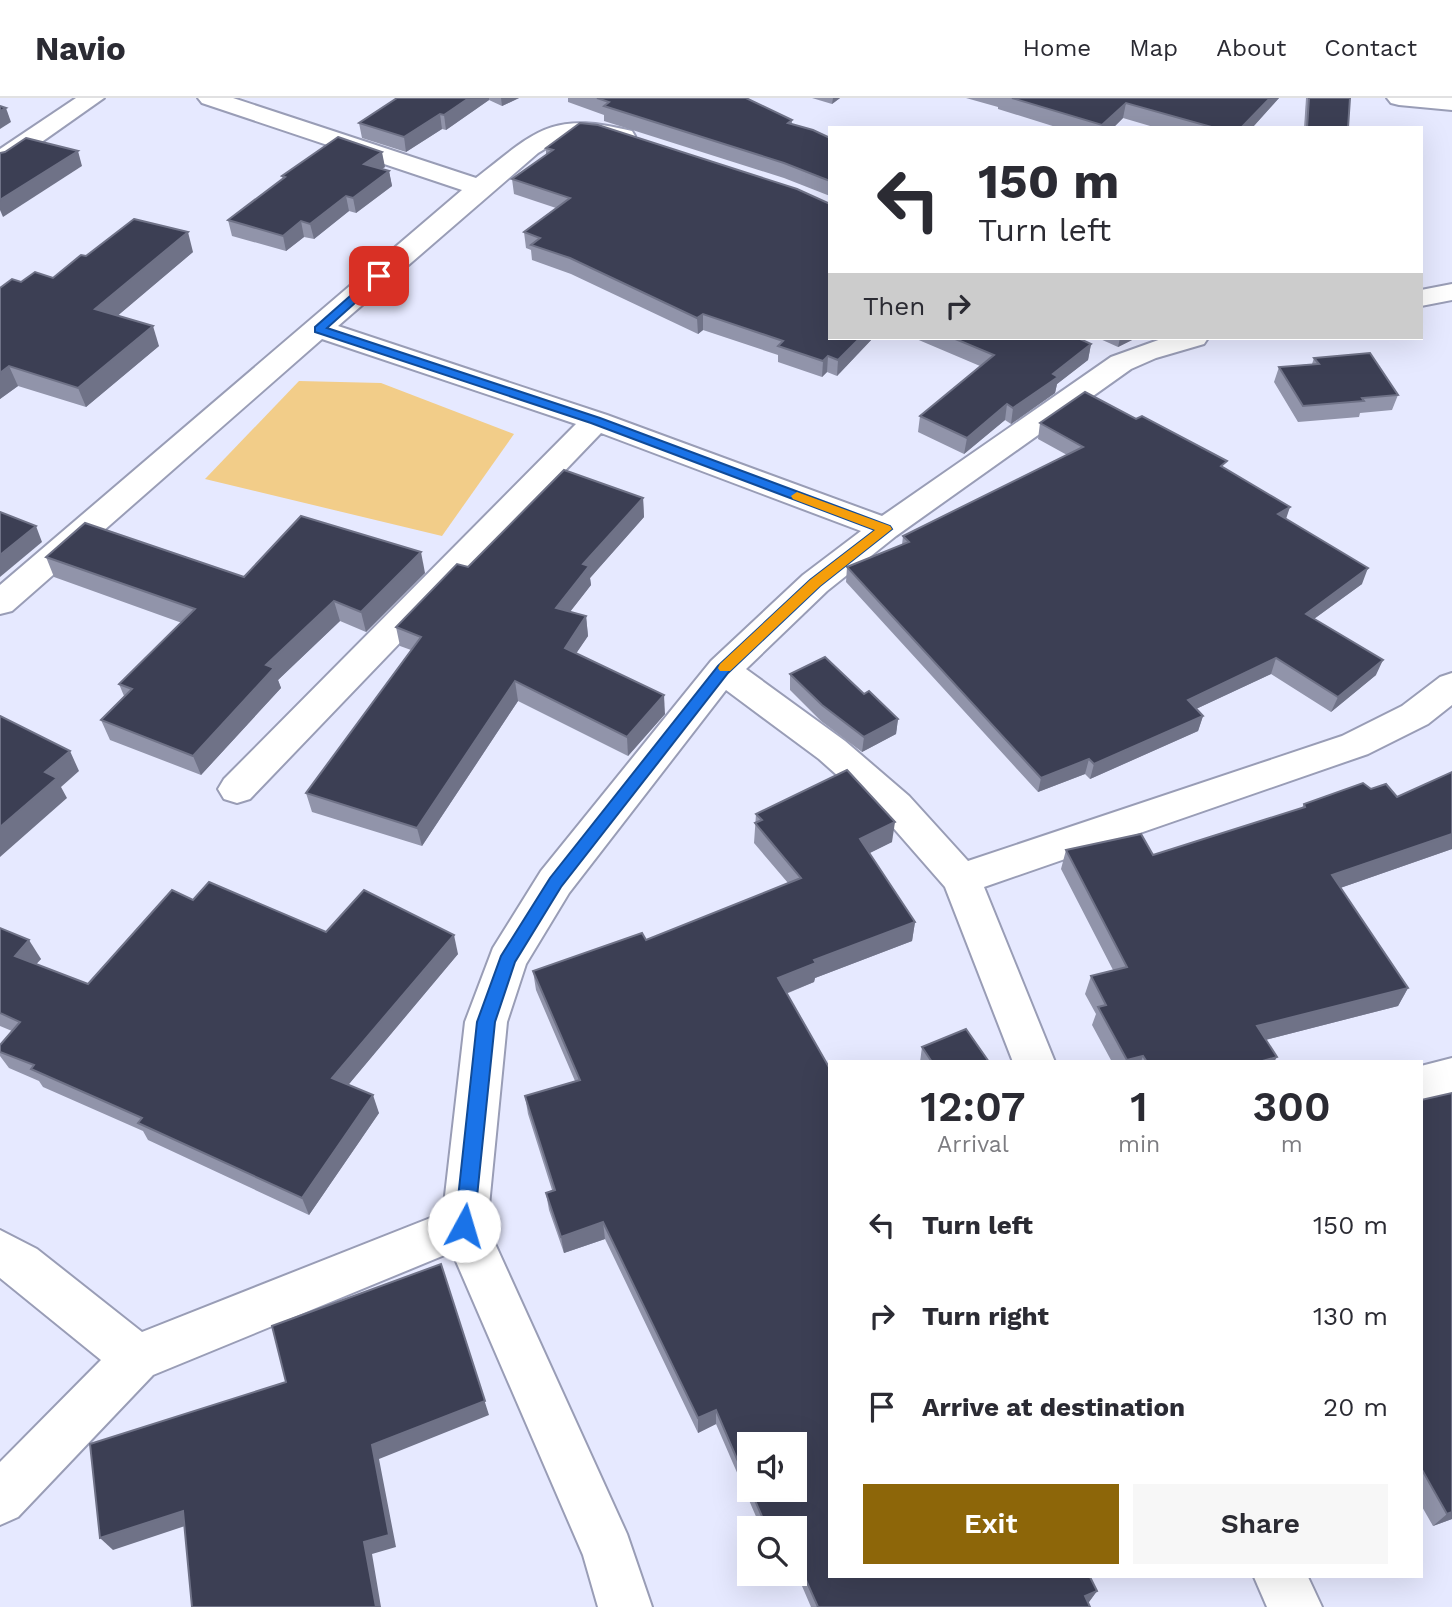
<!DOCTYPE html>
<html lang="en">
<head>
<meta charset="utf-8">
<style>
	:root { --surface:#fff; --page:#f7f7f7; --text:#2b2b33; --muted:#7c7c81; --line:#e1e1e2; --accent:#8d6609 }
	body { margin:0; font-family:"Work Sans",sans-serif; background:var(--page); color:var(--text); height:100vh; display:flex; flex-direction:column; font-size:26px; white-space:nowrap }
	* { box-sizing:border-box; margin:0 }
	p { font-size:23px; color:var(--muted) }
	.icon { flex:none; width:38px; height:38px; fill:none; stroke:currentColor; stroke-width:2; stroke-linecap:round; stroke-linejoin:round }
	.map { position:relative; flex:1; overflow:hidden }
	.side { position:absolute; left:828px; top:962px; width:595px; height:518px; display:flex; flex-direction:column; background:var(--surface); border-radius:0px; box-shadow:0 7px 28px #0002 }
	.side>* { flex:none }
	.guide { position:absolute; left:828px; top:28px; width:595px; height:214px; border-radius:0px; box-shadow:0 7px 28px #0002; background:#fff; color:var(--text); overflow:hidden }
	.tools { position:absolute; left:737px; top:1334px; display:grid; gap:14px }
	.tools a { display:grid; place-items:center; width:70px; height:70px; border-radius:0px; background:var(--surface); box-shadow:0 7px 28px #0002; font-size:35px }
	.pin { position:absolute; display:grid; place-items:center; width:60px; height:60px; color:#fff; margin:-30px; border-radius:14px; box-shadow:0 4px 10px #0006 }
	.me { position:absolute; width:77px; margin:-38px; rotate:6deg; stroke-linejoin:round; filter:drop-shadow(0 0 5px #0008) }
	.turn { display:flex; align-items:center; gap:24px; height:147px; padding:0 35px; font-size:32px }
	.turn .icon { width:91px; height:91px; stroke-width:2.5 }
	.turn b { display:block; font-size:49px; line-height:60px }
	.then { display:flex; align-items:center; height:66px; padding:0 35px; background:#0003; gap:14px; font-size:26px }
	.eta { display:flex; justify-content:space-evenly; align-items:center; height:119px; text-align:center }
	.eta b { font-size:42px; font-weight:600; line-height:49px }
	.action { display:flex; gap:14px; margin-top:auto; padding:14px 35px }
	.action a { flex:1; height:80px; border-radius:0px; background:var(--accent); color:#fff; font-size:28px; font-weight:600; line-height:80px; text-align:center }
	.action a+a { background:var(--page); color:var(--text) }
	ul { padding:0; list-style:none }
	li { display:flex; align-items:center; gap:21px; height:91px; padding:0 35px }
	li div { flex:1 }
	li b { display:block; font-size:26px }
	li em { font-style:normal }
	header { display:flex; align-items:center; gap:42px; box-sizing:border-box; height:98px; padding:0 35px; background:var(--surface); border-bottom:2px solid var(--line) }
	header strong { font-size:33px }
	nav { display:flex; gap:38px; margin-inline-start:auto; font-size:24px }
	.map>svg:first-child { display:block }
	.green { fill:#f2cd89 }
	.lines { fill:none; stroke-linecap:round; stroke-linejoin:round }
	.street-casing { stroke:#999db6; stroke-width:4 }
	.street { fill:#fff; fill-rule:evenodd }
	.wall { fill:#9194aa; fill-rule:evenodd }
	.shaded-wall { fill:#6f7287 }
	.building { fill:#3c3f54; stroke:#6f7287; stroke-width:2 }
	.route { fill:#1a73e8; stroke:#114b97; stroke-width:2 }
	.slow { fill:#f59e0b }
</style>
</head>
<body>
<header>
<strong>Navio</strong>
<nav><a>Home</a><a>Map</a><a>About</a><a>Contact</a></nav>
</header>
<div class="map">
<svg width="1452" height="1509" viewBox="0 0 1452 1509">
	<rect width="100%" height="100%" fill="#e6e9ff"/>
	<polygon class="green" points="299,283 381,285 514,336 442,438 205,381"/>
	<g class="lines">
		<defs>
			<g id="street">
				<polygon points="76,0 104,0 9,67 0,69 0,51"/>
				<path d="M198 0H233L476 80C537 32 551 13 632 33L635 38 632 43C619 46 610 41 598 39 575 36 558 42 538 55L338 228 607 317 882 418 1111 259 1164 240H1208L1204 246 1156 260 1131 271 896 438 827 493 746 571 845 643 909 698 968 763 1342 638 1402 608 1440 579 1452 575V607L1428 626 1368 656 984 789 1055 964H1013L945 789 883 718 819 661 726 592 569 795 526 866 507 924 487 1128 627 1436 652 1509H598L583 1457 452 1154 153 1277 18 1419 0 1427V1364L101 1262 0 1180V1132L37 1151 142 1234 443 1115 465 924 493 850 541 773 711 563 803 477 861 433 601 335 250 701 237 705 224 701 218 691 224 681 576 326 322 241 12 513 0 516V487L462 92 202 5Z"/>
				<polygon points="1387,0 1452,0 1452,12 1399,7 1391,5"/>
				<polygon points="1452,186 1452,202 1421,208 1421,192"/>
				<polygon points="1452,960 1452,998 1421,1006 1421,968"/>
				<polygon points="1254,1479 1308,1479 1322,1509 1267,1509"/>
			</g>
		</defs>
		<use href="#street" class="street-casing"/>
		<use href="#street" class="street"/>
	</g>
	<g class="wall">
		<polygon points="397,0 519,0 502,8 489,2 446,32 442,31 406,54 362,40 359,25"/>
		<polygon points="568,0 746,0 792,22 792,26 830,40 830,98 784,80 604,23 604,17 568,4"/>
		<polygon points="812,0 840,0 832,6"/>
		<polygon points="966,0 1279,0 1252,30 1157,30 1123,20 1113,30 1059,30 998,11 998,9"/>
		<polygon points="1306,0 1350,0 1348,30 1304,30"/>
		<polygon points="546,50 830,106 830,240 873,240 837,278 827,274 822,279 778,264 778,257 703,232 698,236 571,176 532,162 531,152 526,150 524,134 556,110 514,96 512,81 546,57"/>
		<polygon points="385,69 381,71 389,73 392,88 356,115 349,113 314,141 304,139 286,153 232,138 228,122 283,81 282,78"/>
		<polygon points="193,154 117,218 159,248 86,309 18,288 0,301 0,190 21,184 53,180 86,158"/>
		<polygon points="914,240 1078,240 1091,246 1088,262 1057,286 1055,295 1011,326 1005,322 964,356 918,334 920,318 980,268"/>
		<polygon points="1098,240 1136,240 1118,249"/>
		<polygon points="1314,260 1398,297 1392,312 1360,315 1359,319 1298,324 1274,284 1279,269 1312,266"/>
		<polygon points="1040,325 1225,370 1362,486 1314,521 1376,577 1331,614 1271,576 1196,611 1203,618 1198,633 1090,681 1085,676 1038,694 846,484 847,469 902,447 903,438 1067,357 1038,341"/>
		<polygon points="643,400 644,419 590,480 591,487 570,514 586,518 588,538 576,555 665,616 628,658 518,603 422,748 312,714 306,695 411,552 400,548 396,529 468,469"/>
		<polygon points="46,459 244,479 425,475 366,534 340,523 278,582 281,590 201,677 110,642 101,622 124,598 119,586 182,525 54,479"/>
		<polygon points="790,576 864,596 898,621 896,636 862,654 821,623 790,592"/>
		<polygon points="1371,691 1397,699 1452,751 1340,790 1408,890 1398,908 1265,942 1274,964 1112,964 1092,927 1096,916 1085,896 1091,878 1113,872 1061,771 1066,752 1153,757 1302,710 1304,706"/>
		<path d="M756 716 892 744 869 755 915 824 912 843 815 880 814 884 786 896 830 1479 1097 1493 1088 1505 1090 1509H811L796 1474 794 1430H761L716 1326 698 1335 605 1141 564 1155 549 1112 546 1095 552 1092 528 1016 525 998 575 983 536 892 533 873 646 842 788 785 754 745ZM749 1346 794 1391H749Z"/>
		<polygon points="193,802 326,834 458,856 348,987 379,1015 309,1117 148,1042 143,1033 43,989 39,983 9,970 0,958 0,947 12,933 0,928 0,830 41,861 36,866 88,886"/>
		<polygon points="922,949 989,964 920,964"/>
		<polygon points="1421,1002 1452,1421 1433,1428 1421,1407"/>
	</g>
	<g class="shaded-wall">
		<polygon points="469,0 489,0 489,2 446,32 444,17"/>
		<polygon points="501,0 519,0 502,8"/>
		<polygon points="833,0 840,0 832,6"/>
		<polygon points="1270,0 1279,0 1252,30 1241,30"/>
		<polygon points="1126,5 1123,20 1113,30 1102,30 1102,27"/>
		<polygon points="6,10 11,24 0,31 0,13"/>
		<polygon points="440,16 442,31 406,54 404,39"/>
		<polygon points="78,53 82,68 3,119 0,112 0,102"/>
		<polygon points="382,54 385,69 366,81 364,66"/>
		<polygon points="389,73 392,88 356,115 353,100"/>
		<polygon points="346,98 349,113 314,141 310,126"/>
		<polygon points="301,123 304,139 286,153 283,138"/>
		<polygon points="188,134 193,154 102,231 95,211"/>
		<polygon points="703,216 703,232 698,236 697,220"/>
		<polygon points="153,228 159,248 86,309 78,290"/>
		<polygon points="860,240 873,240 837,278 838,262"/>
		<polygon points="1120,240 1136,240 1118,249"/>
		<polygon points="1091,246 1088,262 1057,286 1055,295 1011,326 1013,310 1053,276"/>
		<polygon points="828,258 827,274 822,279 823,263"/>
		<polygon points="9,268 18,288 0,301 0,275"/>
		<polygon points="1007,306 1005,322 964,356 967,340"/>
		<polygon points="643,400 644,419 590,480 591,487 558,529 556,510 583,466"/>
		<polygon points="1290,409 1285,424 1278,416"/>
		<polygon points="36,428 42,444 0,479 0,457"/>
		<polygon points="421,454 425,475 366,534 361,514"/>
		<polygon points="1368,470 1362,486 1300,531 1306,516"/>
		<polygon points="334,503 340,523 278,582 281,590 201,677 193,658 266,567"/>
		<polygon points="586,518 588,538 567,569 565,550"/>
		<polygon points="1276,560 1271,576 1183,617 1188,602"/>
		<polygon points="1383,562 1376,577 1331,614 1338,599"/>
		<polygon points="515,583 518,603 422,748 417,730"/>
		<polygon points="664,597 665,616 628,658 627,639"/>
		<polygon points="1203,618 1198,633 1090,681 1094,666"/>
		<polygon points="898,621 896,636 862,654 864,639"/>
		<polygon points="70,653 79,673 61,689 67,700 0,759 0,729 45,674"/>
		<polygon points="1089,661 1085,676 1038,694 1041,680"/>
		<polygon points="895,724 892,744 858,761 860,741"/>
		<polygon points="1452,736 1452,751 1323,796 1332,777"/>
		<polygon points="915,824 912,843 815,880 814,884 777,899 778,880 814,862"/>
		<polygon points="454,837 458,856 339,998 332,980"/>
		<polygon points="29,842 41,861 26,877 15,858"/>
		<polygon points="1408,890 1398,908 1249,946 1257,928"/>
		<polygon points="1143,958 1141,964 1126,964 1127,962"/>
		<polygon points="1277,959 1274,964 1259,964"/>
		<polygon points="373,997 379,1015 309,1117 302,1100"/>
		<polygon points="603,1124 605,1141 564,1155 561,1139"/>
		<polygon points="441,1166 489,1317 379,1361 396,1449 372,1456 381,1509 376,1509 364,1444 372,1347"/>
		<polygon points="716,1312 716,1326 698,1335 698,1320"/>
		<polygon points="183,1413 194,1425 113,1452 100,1440"/>
		<polygon points="1452,1414 1452,1421 1433,1428 1447,1416"/>
		<polygon points="797,1462 796,1474 794,1475 794,1463"/>
		<polygon points="783,1475 793,1475 783,1480"/>
		<polygon points="1097,1493 1089,1504 1079,1509 1085,1498"/>
	</g>
	<g class="building">
		<polygon points="397,0 469,0 444,17 440,16 404,39 359,25"/>
		<polygon points="597,0 746,0 792,22 788,25 813,32 830,40 830,83 784,65 604,8 609,4"/>
		<polygon points="1012,0 1270,0 1241,30 1215,30 1126,5 1102,27"/>
		<polygon points="1309,0 1350,0 1348,30 1307,30"/>
		<polygon points="0,8 6,10 0,13"/>
		<polygon points="580,25 598,27 797,91 830,106 830,240 860,240 838,262 828,258 823,263 778,248 783,243 703,216 697,220 570,160 531,147 540,140 524,134 570,100 512,81 553,52 546,50"/>
		<polygon points="338,39 382,54 364,66 389,73 353,100 346,98 310,126 301,123 283,138 228,122 285,79 282,78"/>
		<polygon points="26,40 78,53 0,102 0,55 5,54"/>
		<polygon points="134,121 188,134 95,211 153,228 78,290 9,268 0,275 0,190 12,181 21,184 35,174 53,180 81,157 86,158"/>
		<polygon points="953,240 1078,240 1091,246 1053,276 1058,279 1013,310 1007,306 967,340 920,318 994,257"/>
		<polygon points="1370,255 1398,297 1362,300 1364,303 1303,308 1279,269 1319,266 1314,260"/>
		<polygon points="1085,294 1136,321 1142,318 1227,363 1221,368 1290,409 1278,416 1368,470 1306,516 1383,562 1338,599 1276,560 1188,602 1203,618 1094,666 1089,661 1041,680 847,469 909,444 903,438 1083,349 1040,325"/>
		<polygon points="564,372 643,400 583,466 589,468 556,510 586,518 565,550 664,597 627,639 515,583 417,730 306,695 421,539 396,529 457,466 468,469"/>
		<polygon points="0,414 36,428 0,457"/>
		<polygon points="301,418 421,454 361,514 334,503 266,567 274,570 193,658 101,622 132,591 119,586 195,511 46,459 85,425 244,479"/>
		<polygon points="825,559 864,596 869,593 898,621 864,639 822,607 790,576"/>
		<polygon points="0,618 70,653 45,674 57,680 0,729"/>
		<polygon points="847,672 895,724 860,741 915,824 814,862 816,865 778,880 830,971 830,1479 1090,1479 1097,1493 1085,1498 1090,1509 818,1509 797,1462 794,1463 794,1430 767,1430 750,1391 794,1391 794,1346 749,1346 749,1389 716,1312 698,1320 603,1124 561,1139 546,1095 555,1092 525,998 580,982 533,873 642,835 646,842 801,780 755,725 762,722 756,716"/>
		<polygon points="1452,674 1452,736 1332,777 1408,890 1257,928 1277,959 1259,964 1147,964 1143,958 1127,962 1098,909 1106,907 1091,878 1127,869 1066,752 1141,736 1153,757 1305,709 1304,706 1363,685 1371,691 1386,686 1397,699"/>
		<polygon points="209,784 326,834 364,792 454,837 332,980 373,997 302,1100 138,1025 142,1020 31,971 34,967 0,954 0,947 20,924 0,915 0,830 29,842 15,858 88,886 172,792 193,802"/>
		<polygon points="966,931 989,964 932,964 922,949"/>
		<polygon points="1452,995 1452,1414 1447,1416 1421,1370 1421,1002"/>
		<polygon points="441,1166 485,1303 372,1347 389,1437 364,1444 376,1509 192,1509 183,1413 100,1440 90,1346 286,1284 272,1228"/>
	</g>
	<polygon class="route" points="375,176 385,178 327,230 600,320 890,428 892,431 820,488 728,575 561,789 515,864 495,924 474,1128 471,1134 464,1136 458,1134 455,1128 477,924 501,858 550,780 718,568 810,482 875,432 591,325 315,234 315,229"/>
	<polygon class="slow" points="797,394 890,428 892,431 820,488 730,573 720,573 718,570 720,566 810,482 875,432 793,401 791,398"/>
</svg>
<div class="tools">
<a><svg class="icon" aria-label="sound" viewBox="0 0 24 24"><path d="M4 9h4l5-4v14l-5-4H4zM17 9q2 3 0 6"/></svg></a>
<a><svg class="icon" aria-label="search" viewBox="0 0 24 24"><circle cx="10" cy="10" r="6"/><path d="M15 15l6 6"/></svg></a>
</div>
<div class="pin" style="left:379px;top:178px;background:#d93025"><svg class="icon" aria-label="arrive" viewBox="0 0 24 24"><path d="M6 21V4h12l-3 4 3 4H6"/></svg></div>
<svg class="me" style="left:464px;top:1128px" viewBox="-20 -20 40 40"><circle r="19" fill="#fff"/><path d="M0-13L10 11 0 6-10 11z" fill="#1a73e8"/></svg>
<div class="guide">
<div class="turn"><svg class="icon" aria-label="left" viewBox="0 0 24 24"><path d="M17 20v-9H6M10 6l-5 5 5 5"/></svg><div><b>150 m</b>Turn left</div></div>
<div class="then">Then<svg class="icon" aria-label="right" viewBox="0 0 24 24"><path d="M7 20v-9h11M14 6l5 5-5 5"/></svg></div>
</div>
<section class="side">
<div class="eta">
<div><b>12:07</b><p>Arrival</p></div>
<div><b>1</b><p>min</p></div>
<div><b>300</b><p>m</p></div>
</div>
<ul>
<li><svg class="icon" aria-label="left" viewBox="0 0 24 24"><path d="M17 20v-9H6M10 6l-5 5 5 5"/></svg><div><b>Turn left</b></div><em>150 m</em></li>
<li><svg class="icon" aria-label="right" viewBox="0 0 24 24"><path d="M7 20v-9h11M14 6l5 5-5 5"/></svg><div><b>Turn right</b></div><em>130 m</em></li>
<li><svg class="icon" aria-label="arrive" viewBox="0 0 24 24"><path d="M6 21V4h12l-3 4 3 4H6"/></svg><div><b>Arrive at destination</b></div><em>20 m</em></li>
</ul>
<div class="action"><a>Exit</a><a>Share</a></div>
</section>
</div>
</body>
</html>
